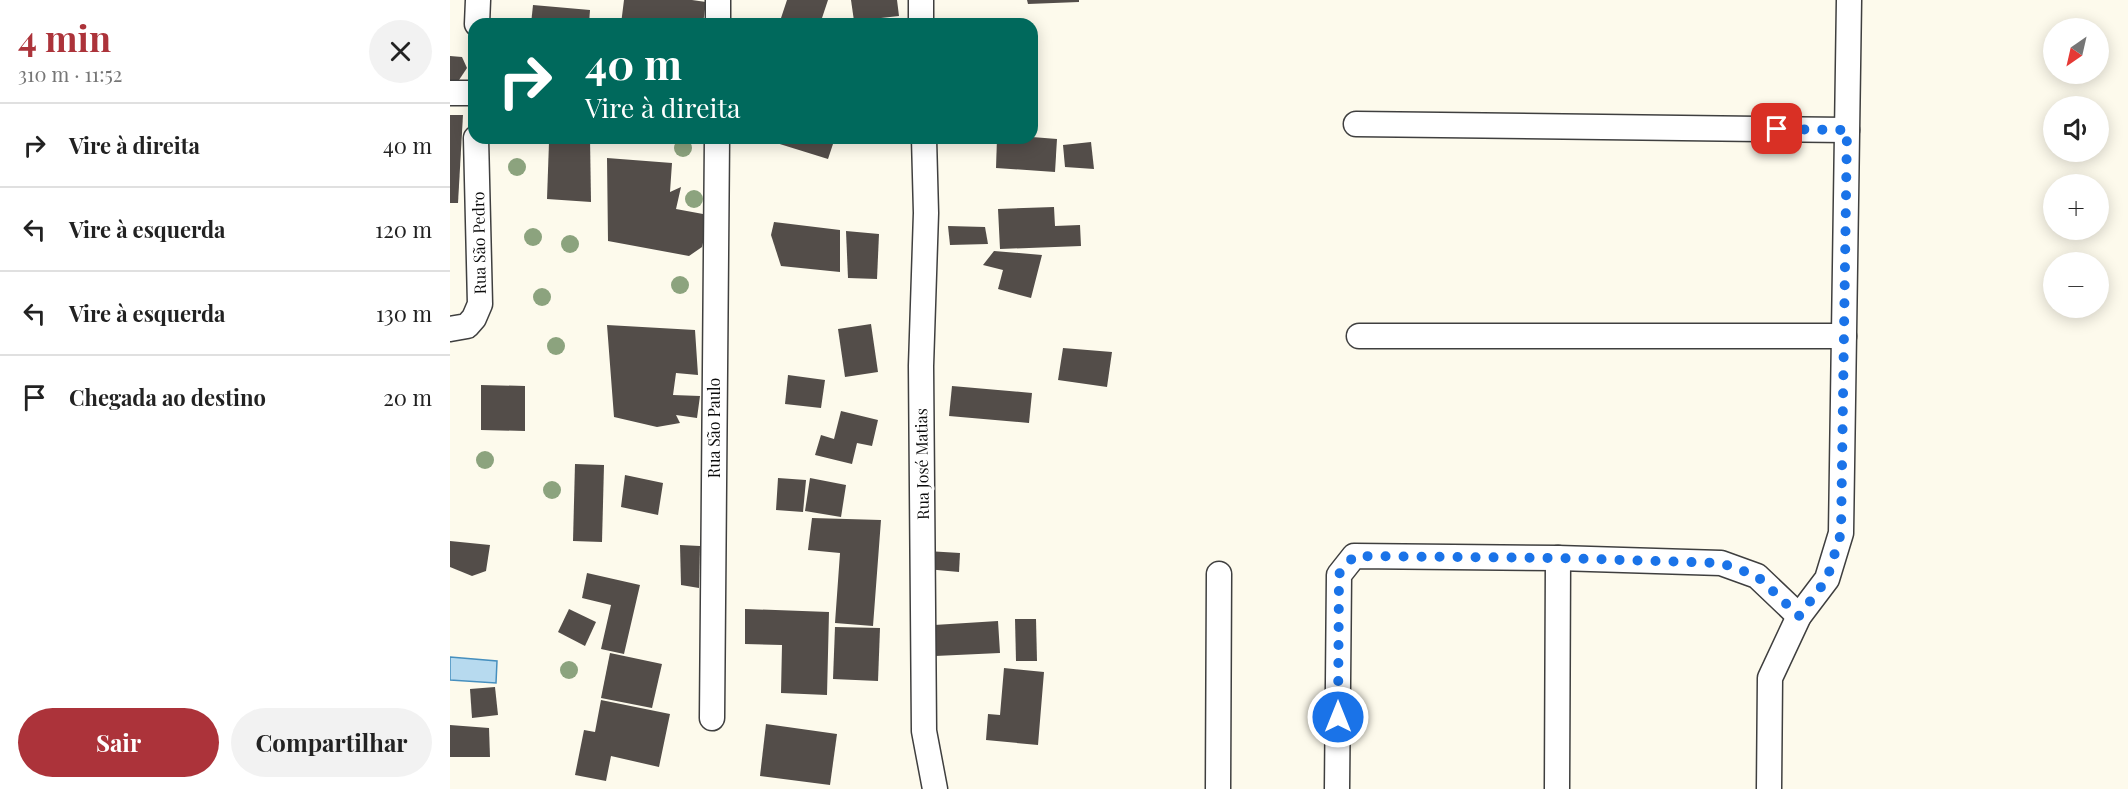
<!DOCTYPE html>
<html lang="pt">
<head>
<meta charset="utf-8">
<style>
	:root { --surface:#fff; --page:#f2f2f2; --text:#222; --muted:#767676; --line:#e0e0e0; --accent:#ac333a }
	body { margin:0; font-family:"Playfair Display",serif; background:var(--page); color:var(--text); height:100vh; display:flex; flex-direction:column; font-size:22px; white-space:nowrap }
	* { box-sizing:border-box; margin:0 }
	p { font-size:20px; color:var(--muted) }
	.icon { flex:none; width:33px; height:33px; fill:none; stroke:currentColor; stroke-width:2; stroke-linecap:round; stroke-linejoin:round }
	.map { position:relative; flex:1; overflow:hidden }
	.side { display:flex; flex-direction:column; background:var(--surface); width:450px }
	.side>* { flex:none }
	.top-card { position:absolute; left:18px; top:18px; width:570px; height:126px; border-radius:18px; box-shadow:0 3px 15px #0003; background:#00695c; color:#fff; overflow:hidden }
	.needle { width:39px; rotate:214deg }
	.tools { position:absolute; left:1593px; top:18px; display:grid; gap:12px }
	.tools a { display:grid; place-items:center; width:66px; height:66px; border-radius:50%; background:var(--surface); box-shadow:0 3px 15px #0003; font-size:30px }
	.pin { position:absolute; display:grid; place-items:center; width:51px; height:51px; color:#fff; margin:-26px; border-radius:12px; box-shadow:0 3px 9px #0006 }
	.me { position:absolute; width:66px; margin:-33px; rotate:0deg; stroke-linejoin:round; filter:drop-shadow(0 0 4px #0008) }
	.turn { display:flex; align-items:center; gap:21px; height:126px; padding:0 18px; font-size:27px }
	.turn .icon { width:78px; height:78px; stroke-width:2.5 }
	.turn b { display:block; font-size:42px; line-height:51px }
	.round { display:grid; place-items:center; flex:none; width:63px; height:63px; border-radius:32px; background:var(--page) }
	.headline { display:flex; align-items:center; justify-content:space-between; height:102px; padding:0 18px }
	h1 { font-size:36px; font-weight:700; line-height:45px; color:var(--accent) }
	.primary-button { display:flex; gap:12px; margin-top:auto; padding:12px 18px }
	.primary-button a { flex:1; height:69px; border-radius:36px; background:var(--accent); color:#fff; font-size:24px; font-weight:700; line-height:69px; text-align:center }
	.primary-button a+a { background:var(--page); color:var(--text) }
	ul { padding:0; list-style:none }
	li { display:flex; align-items:center; gap:18px; height:84px; padding:0 18px; border-top:2px solid var(--line) }
	li div { flex:1 }
	li b { display:block; font-size:22px }
	li em { font-style:normal }
	main { display:flex; flex:1; min-height:0 }
	.map>svg:first-child { display:block }
	.water { fill:#b7daef; stroke:#468fbe; stroke-width:1.5 }
	.building { fill:#534d49 }
	.lines { fill:none; stroke-linecap:round; stroke-linejoin:round }
	.minor-casing { stroke:#3f3f3f; stroke-width:27 }
	.minor { stroke:#fff; stroke-width:24 }
	.tree { fill:#8ca37e }
	.route { stroke:#1a73e8; stroke-width:10; stroke-dasharray:0 18 }
	.labels { text-anchor:middle; stroke-width:6; stroke-linejoin:round; paint-order:stroke }
	.street-label { font-size:16px; fill:#0c0c0c; stroke:#fff }
</style>
</head>
<body>
<main>
<section class="side">
<div class="headline"><div><h1>4 min</h1><p>310 m · 11:52</p></div><a class="round"><svg class="icon" aria-label="close" viewBox="0 0 24 24"><path d="M6 6l12 12M18 6L6 18"/></svg></a></div>
<ul>
<li><svg class="icon" aria-label="right" viewBox="0 0 24 24"><path d="M7 20v-9h11M14 6l5 5-5 5"/></svg><div><b>Vire à direita</b></div><em>40 m</em></li>
<li><svg class="icon" aria-label="left" viewBox="0 0 24 24"><path d="M17 20v-9H6M10 6l-5 5 5 5"/></svg><div><b>Vire à esquerda</b></div><em>120 m</em></li>
<li><svg class="icon" aria-label="left" viewBox="0 0 24 24"><path d="M17 20v-9H6M10 6l-5 5 5 5"/></svg><div><b>Vire à esquerda</b></div><em>130 m</em></li>
<li><svg class="icon" aria-label="arrive" viewBox="0 0 24 24"><path d="M6 21V4h12l-3 4 3 4H6"/></svg><div><b>Chegada ao destino</b></div><em>20 m</em></li>
</ul>
<div class="primary-button"><a>Sair</a><a>Compartilhar</a></div>
</section>
<div class="map">
<svg width="1678" height="789" viewBox="0 0 1678 789">
	<rect width="100%" height="100%" fill="#fdfaec"/>
	<polygon class="water" points="0,657 47,661 46,683 0,680"/>
	<g class="building">
		<polygon points="174,0 242,0 256,2 253,24 171,24"/>
		<polygon points="337,0 378,0 372,18 388,24 329,24"/>
		<polygon points="401,0 447,0 449,16 404,21"/>
		<polygon points="577,0 629,0 629,2 578,4"/>
		<polygon points="83,5 140,10 139,24 81,24"/>
		<polygon points="0,56 12,57 17,68 9,80 0,80"/>
		<polygon points="0,115 13,115 8,203 0,203"/>
		<polygon points="582,137 607,139 605,172 546,168 547,138"/>
		<polygon points="125,138 140,138 141,202 97,199 99,142"/>
		<polygon points="321,138 385,138 378,159 320,141"/>
		<polygon points="641,142 644,169 615,167 613,145"/>
		<polygon points="157,158 222,163 220,192 231,187 226,209 253,214 255,234 252,247 239,256 158,241"/>
		<polygon points="604,207 605,226 630,225 631,246 550,249 548,209"/>
		<polygon points="324,222 390,230 390,272 331,266 321,235"/>
		<polygon points="498,226 535,227 538,244 500,245"/>
		<polygon points="396,231 429,234 427,279 398,278"/>
		<polygon points="544,251 592,255 581,298 548,289 553,270 533,265"/>
		<polygon points="421,324 428,372 395,377 388,329"/>
		<polygon points="157,325 245,330 248,375 226,373 223,395 250,396 247,418 226,415 230,423 207,427 164,417"/>
		<polygon points="613,348 662,352 657,387 608,380"/>
		<polygon points="338,375 375,380 371,408 335,404"/>
		<polygon points="31,385 75,386 75,431 31,430"/>
		<polygon points="502,386 582,393 579,423 499,416"/>
		<polygon points="391,411 428,420 422,446 407,443 402,464 365,455 371,435 384,439"/>
		<polygon points="125,464 154,465 152,542 123,541"/>
		<polygon points="175,475 213,483 208,515 171,507"/>
		<polygon points="328,478 356,480 353,512 326,510"/>
		<polygon points="360,478 396,485 391,517 355,511"/>
		<polygon points="362,518 431,520 423,626 385,623 390,553 358,550"/>
		<polygon points="0,541 40,545 36,571 22,576 0,567"/>
		<polygon points="230,545 250,546 249,588 231,585"/>
		<polygon points="477,551 510,553 509,572 476,569"/>
		<polygon points="137,573 190,585 174,654 151,649 161,605 132,598"/>
		<polygon points="119,609 146,622 135,646 108,632"/>
		<polygon points="295,609 379,612 377,695 331,693 332,645 295,644"/>
		<polygon points="565,619 586,619 587,661 566,661"/>
		<polygon points="548,621 550,653 485,656 484,625"/>
		<polygon points="385,627 430,628 428,681 383,679"/>
		<polygon points="160,653 212,664 202,708 151,698"/>
		<polygon points="554,668 594,672 588,745 536,740 538,714 550,715"/>
		<polygon points="45,687 48,715 22,718 20,689"/>
		<polygon points="151,700 220,714 209,767 161,756 156,781 125,775 134,730 145,732"/>
		<polygon points="316,724 387,734 380,785 310,776"/>
		<polygon points="0,725 39,728 40,757 0,757"/>
	</g>
	<g class="lines">
		<defs>
			<g id="minor">
				<polyline points="471,0 471,24"/>
				<polyline points="27,24 28,0"/>
				<polyline points="268,24 268,0"/>
				<polyline points="0,93 24,93"/>
				<polyline points="906,124 1397,130"/>
				<polyline points="474,138 476,213 471,366 474,731 485,789"/>
				<polyline points="0,329 17,326 24,318 30,304 26,138"/>
				<polyline points="909,336 1394,336"/>
				<polyline points="262,718 267,138"/>
				<polyline points="768,789 769,574"/>
				<polyline points="887,789 889,575 904,556 1108,558 1271,563 1307,576 1349,616"/>
				<polyline points="1107,789 1108,558"/>
				<polyline points="1319,789 1320,678 1349,616 1377,579 1391,533 1399,0"/>
			</g>
		</defs>
		<use href="#minor" class="minor-casing"/>
		<use href="#minor" class="minor"/>
	</g>
	<g class="tree">
		<circle cx="233" cy="148" r="9"/>
		<circle cx="67" cy="167" r="9"/>
		<circle cx="244" cy="199" r="9"/>
		<circle cx="83" cy="237" r="9"/>
		<circle cx="120" cy="244" r="9"/>
		<circle cx="230" cy="285" r="9"/>
		<circle cx="92" cy="297" r="9"/>
		<circle cx="106" cy="346" r="9"/>
		<circle cx="35" cy="460" r="9"/>
		<circle cx="102" cy="490" r="9"/>
		<circle cx="119" cy="670" r="9"/>
	</g>
	<g class="lines">
		<polyline class="route" points="888,717 889,574 904,556 1108,558 1271,563 1307,576 1349,616 1377,579 1391,533 1397,130 1327,129"/>
	</g>
	<g class="labels">
		<g class="street-label">
			<text transform="translate(29 243) rotate(-91)" y="6">Rua São Pedro</text>
			<text transform="translate(264 428) rotate(-90)" y="6">Rua São Paulo</text>
			<text transform="translate(472 464) rotate(-91)" y="6">Rua José Matias</text>
		</g>
	</g>
</svg>
<div class="tools">
<a><svg class="needle" viewBox="-14 -14 28 28"><path d="M0-13l5 13h-10z" fill="#e53935"/><path d="M0 13l5-13h-10z" fill="#767676"/></svg></a>
<a><svg class="icon" aria-label="sound" viewBox="0 0 24 24"><path d="M4 9h4l5-4v14l-5-4H4zM17 9q2 3 0 6"/></svg></a>
<a>+</a>
<a>−</a>
</div>
<div class="pin" style="left:1327px;top:129px;background:#d93025"><svg class="icon" aria-label="arrive" viewBox="0 0 24 24"><path d="M6 21V4h12l-3 4 3 4H6"/></svg></div>
<svg class="me" style="left:888px;top:717px" viewBox="-20 -20 40 40"><circle r="17" fill="#1a73e8" stroke="#fff" stroke-width="3"/><path d="M0-11L8 9 0 5-8 9z" fill="#fff"/></svg>
<div class="top-card">
<div class="turn"><svg class="icon" aria-label="right" viewBox="0 0 24 24"><path d="M7 20v-9h11M14 6l5 5-5 5"/></svg><div><b>40 m</b>Vire à direita</div></div>
</div>
</div>
</main>
</body>
</html>
